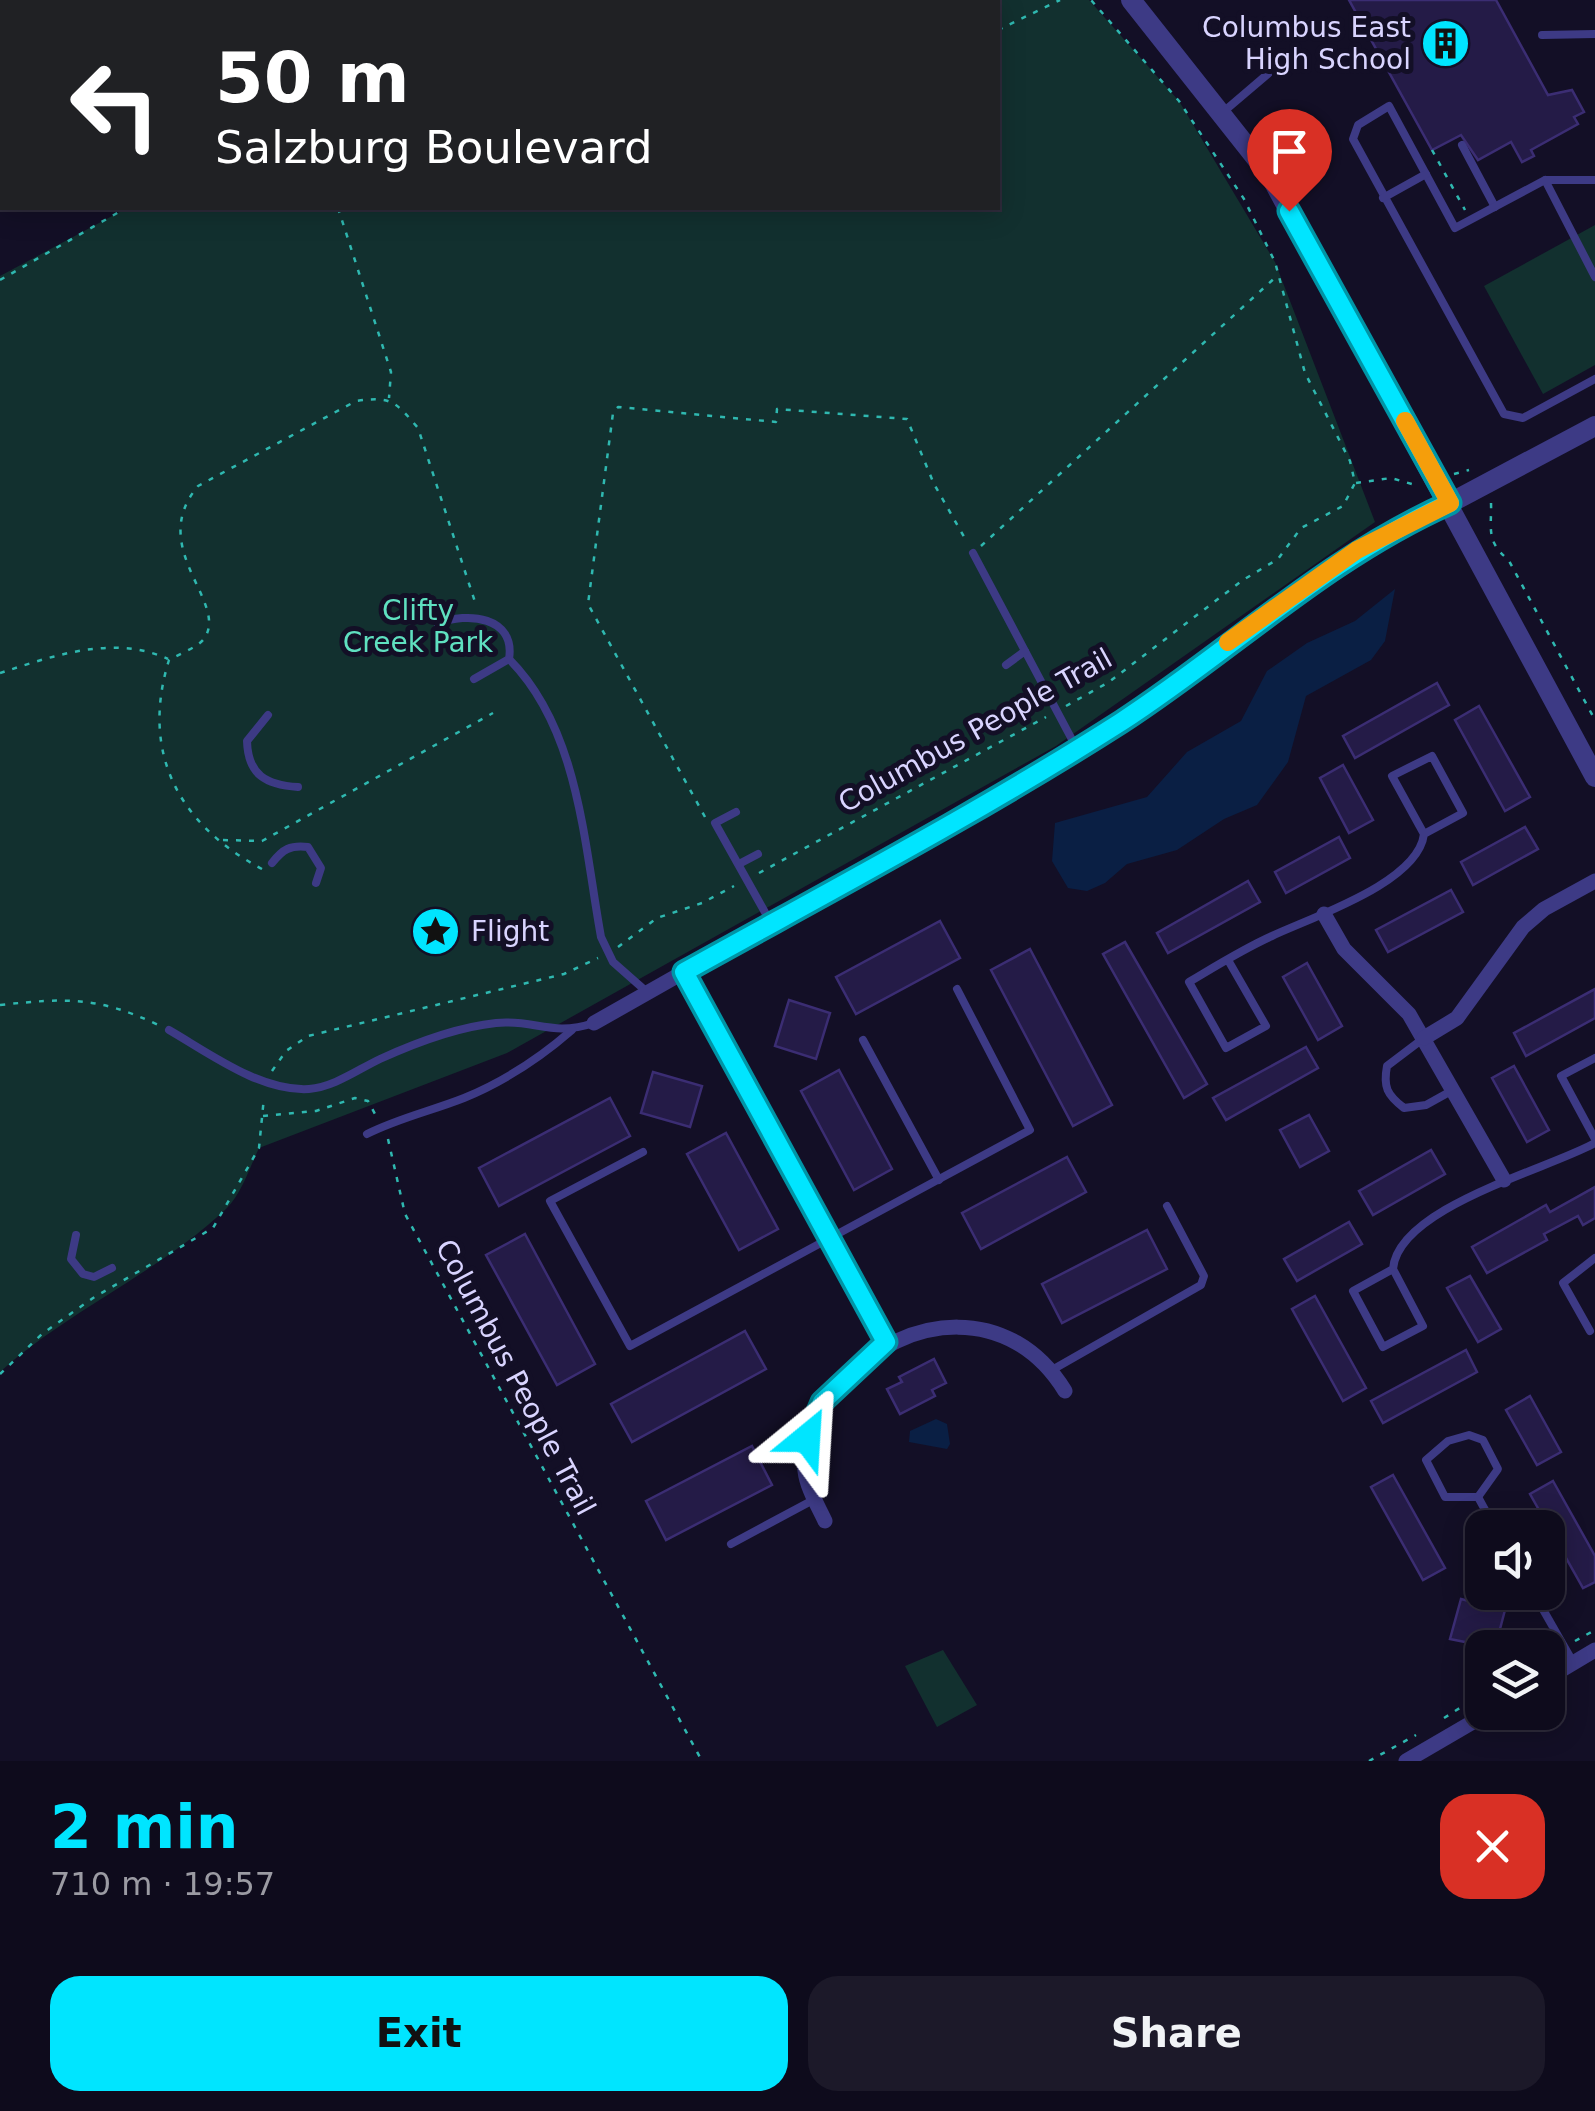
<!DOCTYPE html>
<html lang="en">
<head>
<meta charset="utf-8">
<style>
	:root { --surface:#0e0b1c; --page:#1c1929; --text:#f1f3f6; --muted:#9b9ba3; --line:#2e2b3b; --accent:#00e5ff }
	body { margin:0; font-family:"DejaVu Sans",sans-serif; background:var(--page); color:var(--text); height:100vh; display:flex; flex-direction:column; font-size:38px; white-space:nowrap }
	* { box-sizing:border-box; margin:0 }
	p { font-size:32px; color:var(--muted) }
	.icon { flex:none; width:55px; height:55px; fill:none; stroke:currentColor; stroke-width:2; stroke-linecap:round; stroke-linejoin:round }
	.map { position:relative; height:1761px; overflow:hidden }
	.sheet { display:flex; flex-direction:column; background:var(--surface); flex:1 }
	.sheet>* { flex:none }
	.guide { position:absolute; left:0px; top:0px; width:1000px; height:210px; box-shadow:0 5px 25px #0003,0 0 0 2px var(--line); background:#202124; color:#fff; overflow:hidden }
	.controls { position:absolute; left:1465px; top:1510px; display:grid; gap:20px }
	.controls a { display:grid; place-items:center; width:100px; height:100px; border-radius:20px; background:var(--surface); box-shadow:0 5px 25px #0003,0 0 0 2px var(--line); font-size:50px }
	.pin { position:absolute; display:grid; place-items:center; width:85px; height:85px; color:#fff; margin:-102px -42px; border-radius:50% 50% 50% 0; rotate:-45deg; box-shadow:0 0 10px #0007 }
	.pin .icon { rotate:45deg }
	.me { position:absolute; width:110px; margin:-55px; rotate:27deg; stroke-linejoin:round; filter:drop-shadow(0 0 8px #0008) }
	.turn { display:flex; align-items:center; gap:35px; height:210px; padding:0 50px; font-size:45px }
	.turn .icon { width:130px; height:130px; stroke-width:2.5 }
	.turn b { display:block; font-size:70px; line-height:85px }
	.round { display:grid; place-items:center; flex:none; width:105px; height:105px; border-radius:30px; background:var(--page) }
	.summary { display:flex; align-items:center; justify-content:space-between; height:170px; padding:0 50px }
	h1 { font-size:60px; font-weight:600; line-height:75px; color:var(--accent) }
	.action { display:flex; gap:20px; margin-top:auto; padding:20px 50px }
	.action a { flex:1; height:115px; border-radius:30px; background:var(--accent); color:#111; font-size:40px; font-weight:600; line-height:115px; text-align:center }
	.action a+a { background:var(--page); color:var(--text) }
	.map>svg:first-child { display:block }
	.green { fill:#12302f }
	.water { fill:#0a1f44 }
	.building { fill:#241b47; stroke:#3b2d73; stroke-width:2.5 }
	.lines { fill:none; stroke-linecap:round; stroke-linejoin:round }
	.path { stroke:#2fb8b0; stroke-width:2.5; stroke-dasharray:5 8; stroke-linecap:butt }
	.service { stroke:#3d3a85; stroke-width:8 }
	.minor { stroke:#3d3a85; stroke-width:15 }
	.tertiary { stroke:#3d3a85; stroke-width:20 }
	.route-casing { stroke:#0095a6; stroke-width:25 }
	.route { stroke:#00e5ff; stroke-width:18 }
	.slow { stroke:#f59e0b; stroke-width:18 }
	.labels { text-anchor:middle; stroke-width:10; stroke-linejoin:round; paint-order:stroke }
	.poi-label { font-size:28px; fill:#d9d4ff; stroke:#130f26; text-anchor:end }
	.park-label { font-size:28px; fill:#5fe0c0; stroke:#130f26 }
	.street-label { font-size:28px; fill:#d9d4ff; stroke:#130f26 }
</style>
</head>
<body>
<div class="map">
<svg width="1595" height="1761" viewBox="0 0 1595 1761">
	<rect width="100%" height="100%" fill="#130f26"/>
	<g class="green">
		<path d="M487 0H1089L1179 101 1275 262 1375 522 1056 746 507 1053 259 1148C250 1167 241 1195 226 1209 158 1273 69 1310 0 1372V276L127 208H998V2H483Z"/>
		<polygon points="1595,225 1595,365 1543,394 1484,286"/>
		<polygon points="943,1650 977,1705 937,1727 905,1666"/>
	</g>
	<g class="water">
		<polygon points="1395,589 1385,641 1371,660 1306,696 1288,762 1257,805 1224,819 1177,850 1127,864 1105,883 1087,891 1068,888 1052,861 1055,823 1147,797 1187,752 1241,721 1267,671 1307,643 1355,621"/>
		<polygon points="936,1419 947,1424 950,1444 947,1449 909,1442 910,1431"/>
	</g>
	<g class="building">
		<polygon points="1349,0 1496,0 1548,95 1572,90 1584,112 1574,117 1578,124 1531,150 1534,156 1522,162 1511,142 1478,160 1461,135 1432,150"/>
		<polygon points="1437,683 1449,705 1355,758 1343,736"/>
		<polygon points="1479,706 1530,797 1505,811 1455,720"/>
		<polygon points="1343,765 1373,820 1349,833 1320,778"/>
		<polygon points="1525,827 1538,849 1473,885 1461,862"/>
		<polygon points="1339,837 1350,858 1286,893 1275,872"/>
		<polygon points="1248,881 1260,902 1168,953 1157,933"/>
		<polygon points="1451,890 1463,912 1388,952 1376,930"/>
		<polygon points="940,921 960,958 856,1014 836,977"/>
		<polygon points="1125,942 1207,1084 1184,1098 1103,954"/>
		<polygon points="1030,949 1112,1105 1073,1126 991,970"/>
		<polygon points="1307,963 1342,1026 1318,1040 1283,977"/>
		<polygon points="1595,989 1595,1018 1526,1056 1514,1033"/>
		<polygon points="789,1000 830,1013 816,1059 775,1046"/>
		<polygon points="1306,1047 1318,1068 1226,1120 1213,1098"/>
		<polygon points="1514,1066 1549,1130 1527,1142 1492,1078"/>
		<polygon points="839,1070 892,1169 854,1190 801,1091"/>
		<polygon points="653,1072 702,1086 690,1127 641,1113"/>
		<polygon points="610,1098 630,1136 499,1206 479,1168"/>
		<polygon points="1309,1115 1329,1151 1300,1167 1280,1130"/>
		<polygon points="726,1133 778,1229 739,1250 687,1154"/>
		<polygon points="1431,1150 1445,1174 1373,1215 1359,1191"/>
		<polygon points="1067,1157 1086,1192 981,1249 962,1213"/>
		<polygon points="1595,1187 1595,1218 1583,1225 1578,1216 1544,1234 1547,1240 1487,1273 1472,1247 1546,1205 1550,1212"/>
		<polygon points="1349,1222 1362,1244 1297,1281 1284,1259"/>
		<polygon points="1147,1230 1167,1269 1062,1323 1042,1284"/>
		<polygon points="525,1234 595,1364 557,1385 486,1255"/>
		<polygon points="1470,1276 1501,1329 1478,1342 1447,1288"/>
		<polygon points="1315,1296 1366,1388 1343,1401 1292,1309"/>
		<polygon points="745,1331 766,1369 632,1442 611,1404"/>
		<polygon points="1466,1350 1477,1372 1383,1423 1371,1401"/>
		<polygon points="934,1359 946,1383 932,1390 935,1396 900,1414 887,1389 902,1382 899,1377"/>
		<polygon points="1530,1396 1561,1452 1537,1465 1506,1410"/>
		<polygon points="752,1446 772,1485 666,1540 646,1501"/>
		<polygon points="1393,1475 1445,1568 1423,1580 1371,1487"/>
		<polygon points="1553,1481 1595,1556 1595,1582 1583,1588 1530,1494"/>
		<polygon points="1461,1599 1505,1610 1495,1648 1450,1639"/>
	</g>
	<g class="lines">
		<g class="path">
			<polyline points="938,0 939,2"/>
			<polyline points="483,2 488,0"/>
			<polyline points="998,30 1060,0"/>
			<polyline points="1432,150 1465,210"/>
			<polyline points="338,208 391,372 389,398"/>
			<polyline points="0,280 126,208"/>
			<polyline points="1454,474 1469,470"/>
			<polyline points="1356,483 1391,478 1415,485"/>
			<path d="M1491 503C1492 525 1485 542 1508 559L1595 720"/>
			<polyline points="981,546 1278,275"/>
			<path d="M0 673C53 656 113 634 168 659"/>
			<polyline points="1066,706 1109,682 1243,580 1278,559 1301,528 1343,506 1355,483 1350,461 1305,373 1275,262 1244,199 1179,101 1091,0"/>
			<polyline points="705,817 588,604 613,413 618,407 776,422 777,409 907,419 934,484 967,542"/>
			<polyline points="223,840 262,841 493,713"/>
			<path d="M262 869C179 825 140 753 169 660 179 654 196 648 203 640 232 604 145 549 198 486L356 401C391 396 395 401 418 428L476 605"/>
			<polyline points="759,873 1046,717"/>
			<polyline points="618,947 657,918 702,903 734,886"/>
			<path d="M0 1005C65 998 98 996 158 1025"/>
			<polyline points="272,1071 286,1051 308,1036 564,974 598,958"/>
			<polyline points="263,1116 316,1111 355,1098 368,1101 375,1114"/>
			<polyline points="388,1139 405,1214 702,1761"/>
			<polyline points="0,1374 42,1334 93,1298 213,1228 259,1148 264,1097"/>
			<polyline points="1575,1641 1595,1630"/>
			<polyline points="1444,1718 1482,1694"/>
			<polyline points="1369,1761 1416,1735"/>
		</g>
		<g class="service">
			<polyline points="572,0 573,2"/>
			<polyline points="1542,35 1595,34"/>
			<polyline points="1222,113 1283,61"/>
			<polyline points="1462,145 1495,207"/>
			<polyline points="1545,180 1595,277"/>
			<polyline points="1595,180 1545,180 1455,228 1389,106 1358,125 1353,139 1504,414 1523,418 1595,379"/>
			<polyline points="1383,198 1426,174"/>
			<polyline points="973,553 1025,651"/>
			<path d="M438 624C467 611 516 617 509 659L474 679"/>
			<path d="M509 659C579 729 584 844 601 937L613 962 647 992"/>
			<polyline points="1006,665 1025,651 1077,749"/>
			<polyline points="1029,706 1048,696"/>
			<path d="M268 715 247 741C248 775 266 785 298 787"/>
			<polyline points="736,812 715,823 771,923"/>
			<path d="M272 863C283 849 290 845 308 847L321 868 316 883"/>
			<polyline points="739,864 758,854"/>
			<path d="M1228 960 1266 1026 1226 1048 1189 982C1216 966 1243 949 1272 936 1312 917 1418 883 1424 834L1463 813 1432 756 1392 776 1424 834"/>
			<path d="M169 1030C209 1053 261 1092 309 1089 334 1087 357 1070 380 1059 415 1043 458 1027 496 1023 535 1019 551 1037 594 1023"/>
			<path d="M1424 1038 1387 1066C1383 1087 1387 1095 1404 1108L1426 1105 1453 1090"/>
			<polyline points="863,1040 939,1180"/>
			<polyline points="1595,1058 1561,1076 1595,1139"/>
			<path d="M367 1134C399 1118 431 1111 464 1098 503 1082 541 1057 572 1030"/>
			<polyline points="643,1152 550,1201 630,1346 1030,1130 957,989"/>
			<polyline points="76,1235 71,1259 83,1274 94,1277 112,1268"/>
			<path d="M1393 1269 1353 1291 1383 1347 1423 1326 1393 1269C1398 1207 1549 1169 1595 1143"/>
			<polyline points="1590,1331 1563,1283 1595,1258"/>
			<polyline points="1052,1370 1201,1285 1204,1276 1167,1206"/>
			<polygon points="1469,1435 1483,1440 1498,1469 1478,1497 1445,1497 1426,1460 1448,1441"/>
			<polyline points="1478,1497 1495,1528"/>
			<polyline points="731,1544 815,1499"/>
			<polyline points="1533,1592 1573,1662"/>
		</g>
		<g class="minor">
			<polyline points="29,0 30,2"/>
			<polyline points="309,0 310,2"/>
			<polyline points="388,2 393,0"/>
			<polyline points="1324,914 1344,949 1409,1014 1504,1180"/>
			<polyline points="684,972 886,1342"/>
			<path d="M594 1023 1060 759C1192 677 1306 567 1450 503"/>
			<polyline points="1424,1038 1457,1018 1523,927 1544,909 1595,881"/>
			<path d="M825 1521C818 1506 807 1488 805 1471 801 1437 820 1405 842 1381 907 1312 1011 1303 1065 1391"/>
			<polyline points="1548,1678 1595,1650"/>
			<polyline points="1406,1761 1490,1712"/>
		</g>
		<g class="tertiary">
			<polyline points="1131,0 1271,177 1595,777"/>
			<polyline points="1450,503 1595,426"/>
		</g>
	</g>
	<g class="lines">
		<defs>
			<path id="route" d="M807 1438 822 1402 886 1342 684 972C830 891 980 812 1121 722 1232 650 1326 558 1450 503L1289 211"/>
		</defs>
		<use href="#route" class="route-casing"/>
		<use href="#route" class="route"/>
		<polyline class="slow" points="1228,642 1357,550 1450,503 1405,421"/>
	</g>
	<defs>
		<symbol id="building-disc" viewBox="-11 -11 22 22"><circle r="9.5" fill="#00e5ff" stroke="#130f26"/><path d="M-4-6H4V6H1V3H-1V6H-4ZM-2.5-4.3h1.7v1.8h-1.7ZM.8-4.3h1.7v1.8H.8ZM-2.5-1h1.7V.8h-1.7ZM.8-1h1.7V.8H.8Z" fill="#111"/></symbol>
		<symbol id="sight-disc" viewBox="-11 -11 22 22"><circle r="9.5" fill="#00e5ff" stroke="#130f26"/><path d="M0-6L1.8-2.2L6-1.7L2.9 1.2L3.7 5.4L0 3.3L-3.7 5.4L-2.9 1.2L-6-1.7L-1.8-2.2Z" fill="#111"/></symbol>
	</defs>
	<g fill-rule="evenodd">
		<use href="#building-disc" x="1418" y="16" width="55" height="55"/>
		<use href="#sight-disc" x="408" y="904" width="55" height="55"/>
	</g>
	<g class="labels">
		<g class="poi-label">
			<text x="1411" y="37">Columbus East<tspan x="1411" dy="32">High School</tspan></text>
			<text x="471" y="941" text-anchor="start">Flight</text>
		</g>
		<g class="park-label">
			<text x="418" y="620">Clifty<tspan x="418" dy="32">Creek Park</tspan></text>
		</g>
		<g class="street-label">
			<text transform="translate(975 730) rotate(-29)" y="10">Columbus People Trail</text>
			<text transform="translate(516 1377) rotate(62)" y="10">Columbus People Trail</text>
		</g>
	</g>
</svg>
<div class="controls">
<a><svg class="icon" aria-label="sound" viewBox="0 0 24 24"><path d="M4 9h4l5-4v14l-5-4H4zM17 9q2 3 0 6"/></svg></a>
<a><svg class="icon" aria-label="layers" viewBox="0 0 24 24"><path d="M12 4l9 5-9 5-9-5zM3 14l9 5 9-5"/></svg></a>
</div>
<div class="pin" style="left:1289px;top:211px;background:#d93025"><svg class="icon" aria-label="arrive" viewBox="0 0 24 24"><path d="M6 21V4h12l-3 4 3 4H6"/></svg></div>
<svg class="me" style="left:807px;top:1438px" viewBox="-20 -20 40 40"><path d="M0-17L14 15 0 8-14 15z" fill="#00e5ff" stroke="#fff" stroke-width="4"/></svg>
<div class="guide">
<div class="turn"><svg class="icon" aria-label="left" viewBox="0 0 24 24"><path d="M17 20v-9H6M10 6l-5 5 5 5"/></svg><div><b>50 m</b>Salzburg Boulevard</div></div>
</div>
</div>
<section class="sheet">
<div class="summary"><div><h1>2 min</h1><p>710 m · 19:57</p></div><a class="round" style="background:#d93025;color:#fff"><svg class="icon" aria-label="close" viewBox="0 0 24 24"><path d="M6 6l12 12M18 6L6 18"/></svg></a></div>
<div class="action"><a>Exit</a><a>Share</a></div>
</section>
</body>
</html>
